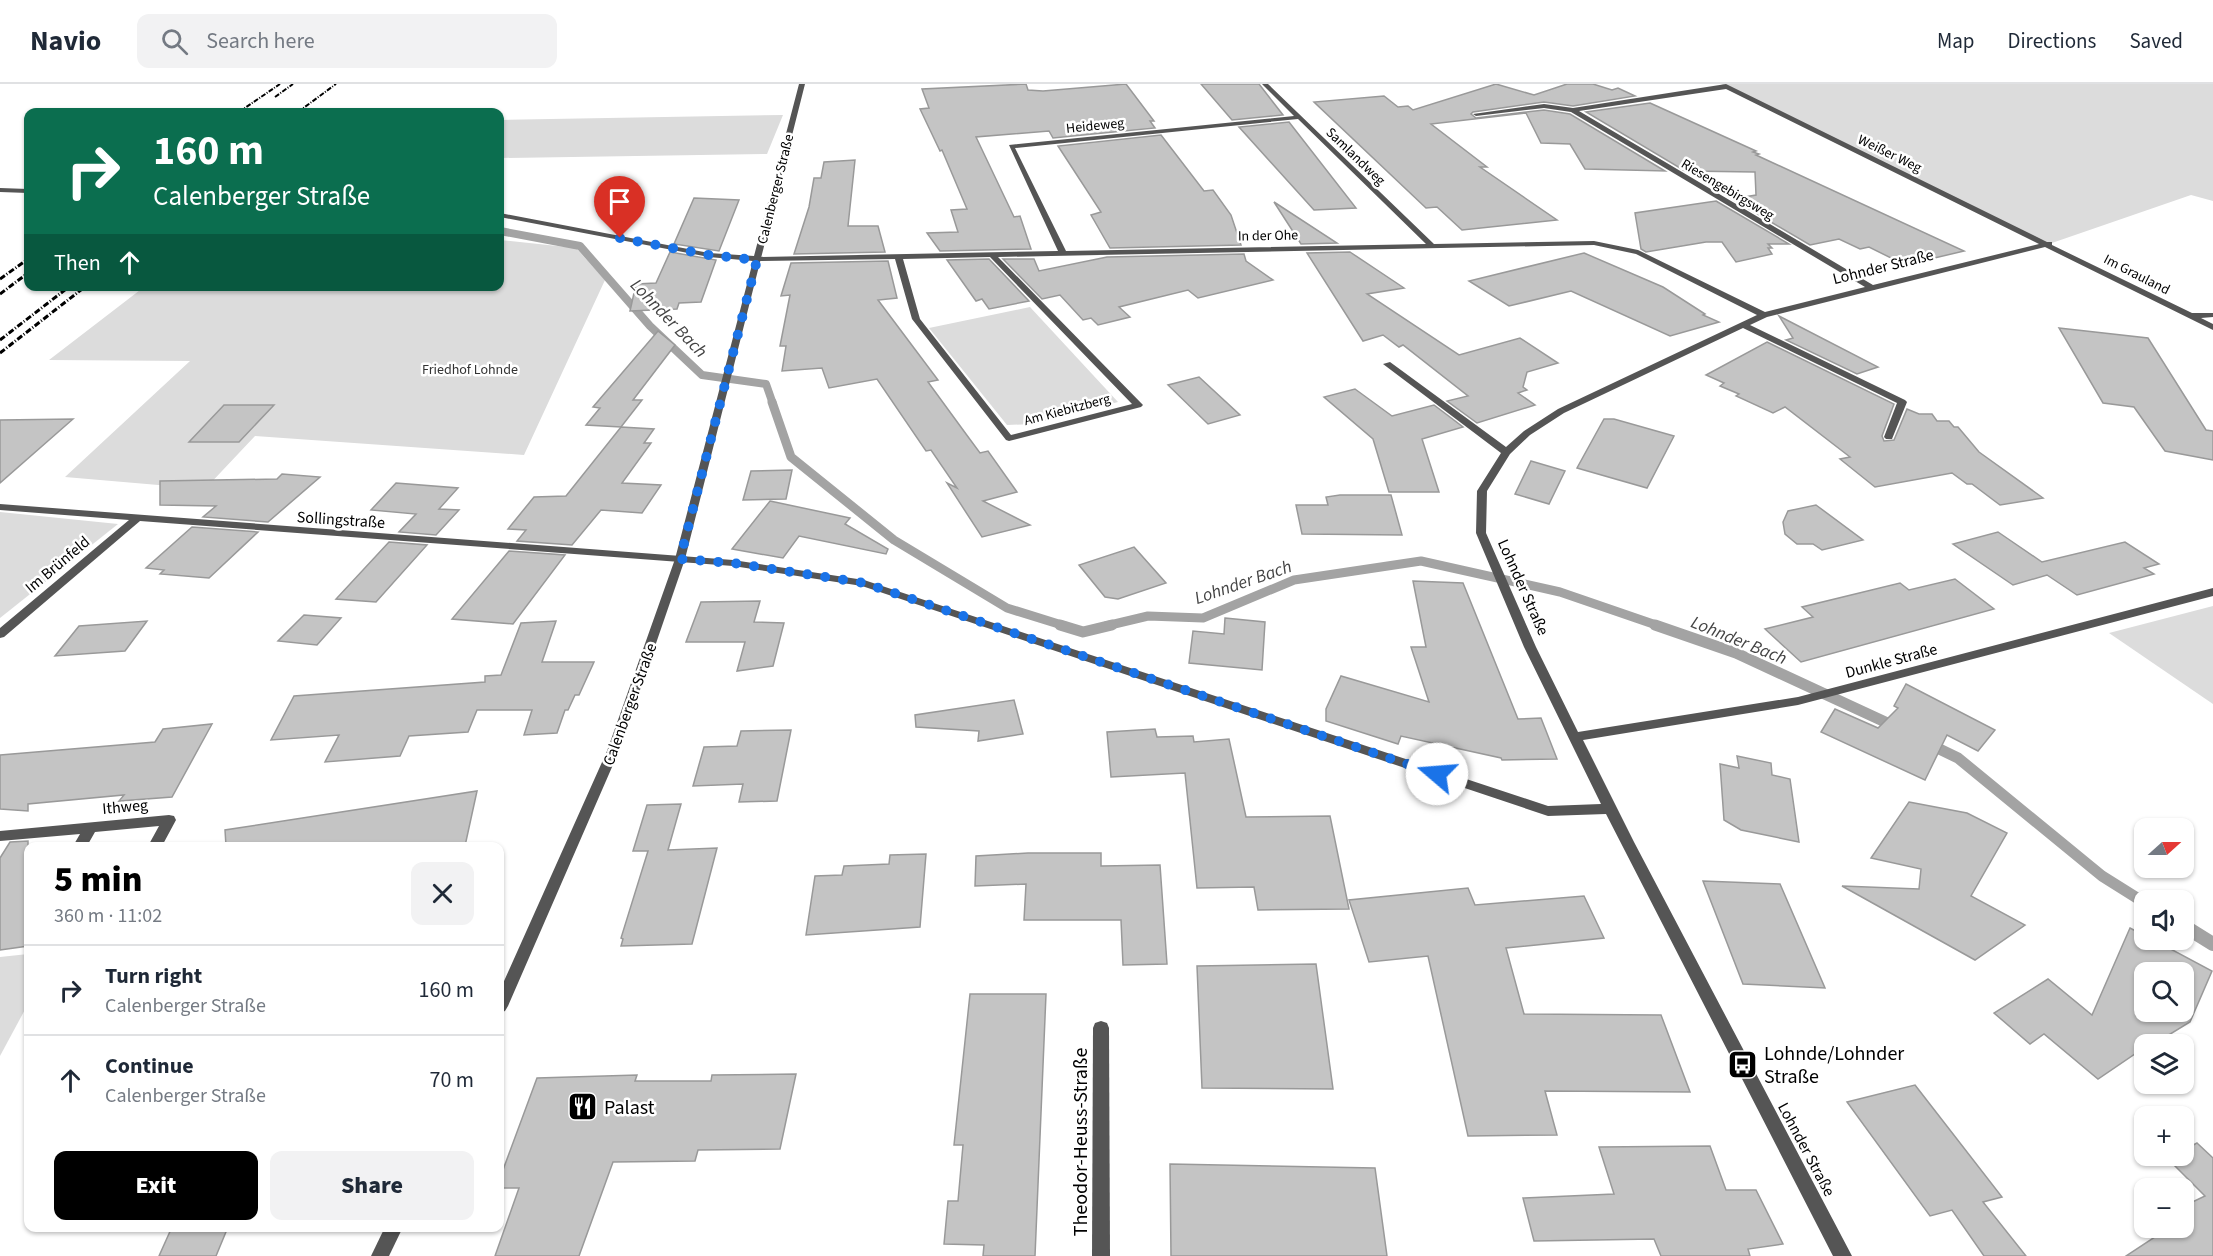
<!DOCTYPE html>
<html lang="en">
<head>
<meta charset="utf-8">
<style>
	:root { --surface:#fff; --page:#f2f2f3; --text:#1f2937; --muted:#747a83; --line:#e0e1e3; --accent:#000 }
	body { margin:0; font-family:"Source Sans 3",sans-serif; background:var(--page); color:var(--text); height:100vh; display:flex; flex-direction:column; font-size:22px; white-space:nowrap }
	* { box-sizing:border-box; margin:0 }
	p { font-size:20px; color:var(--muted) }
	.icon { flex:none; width:33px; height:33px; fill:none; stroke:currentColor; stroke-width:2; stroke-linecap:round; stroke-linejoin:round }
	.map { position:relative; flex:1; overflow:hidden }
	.sheet { position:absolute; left:24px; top:758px; width:480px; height:390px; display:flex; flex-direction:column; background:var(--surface); border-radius:12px; box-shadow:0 2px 4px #0004 }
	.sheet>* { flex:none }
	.hud { position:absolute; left:24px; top:24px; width:480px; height:183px; border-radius:12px; box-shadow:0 2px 4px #0004; background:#0b6e4f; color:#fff; overflow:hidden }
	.needle { width:39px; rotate:69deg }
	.buttons { position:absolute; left:2134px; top:734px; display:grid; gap:12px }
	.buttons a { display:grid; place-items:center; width:60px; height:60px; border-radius:12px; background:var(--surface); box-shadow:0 2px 4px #0004; font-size:30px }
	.pin { position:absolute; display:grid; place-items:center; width:51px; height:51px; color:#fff; margin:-62px -26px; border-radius:50% 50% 50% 0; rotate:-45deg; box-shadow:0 0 6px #0007 }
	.pin .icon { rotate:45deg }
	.me { position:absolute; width:66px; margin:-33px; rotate:288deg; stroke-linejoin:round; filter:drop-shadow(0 0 4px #0008) }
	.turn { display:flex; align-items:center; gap:21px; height:126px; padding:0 30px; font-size:27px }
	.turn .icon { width:78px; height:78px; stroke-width:2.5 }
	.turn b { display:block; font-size:42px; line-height:51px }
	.then { display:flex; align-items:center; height:57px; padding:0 30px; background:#0003; gap:12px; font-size:22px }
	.round { display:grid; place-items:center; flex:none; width:63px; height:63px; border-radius:12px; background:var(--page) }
	.headline { display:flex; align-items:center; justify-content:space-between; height:102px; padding:0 30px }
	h1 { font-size:36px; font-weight:800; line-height:45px; color:var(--accent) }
	.action { display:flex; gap:12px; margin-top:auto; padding:12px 30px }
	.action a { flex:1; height:69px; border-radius:12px; background:var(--accent); color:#fff; font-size:24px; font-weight:800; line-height:69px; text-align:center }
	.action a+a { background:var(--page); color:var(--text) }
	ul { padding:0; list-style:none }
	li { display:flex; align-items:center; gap:18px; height:90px; padding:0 30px; border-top:2px solid var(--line) }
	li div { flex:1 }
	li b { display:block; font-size:22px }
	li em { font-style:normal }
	header { display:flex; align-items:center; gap:36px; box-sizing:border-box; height:84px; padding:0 30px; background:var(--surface); border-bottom:2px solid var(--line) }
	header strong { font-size:28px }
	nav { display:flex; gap:33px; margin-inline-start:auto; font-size:21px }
	.search { width:420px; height:54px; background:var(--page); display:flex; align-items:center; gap:15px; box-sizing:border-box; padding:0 21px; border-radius:12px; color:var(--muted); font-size:22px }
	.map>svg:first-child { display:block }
	.green { fill:#dcdcdc }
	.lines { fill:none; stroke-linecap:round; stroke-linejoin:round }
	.stream-far3 { stroke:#a3a3a3; stroke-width:8 }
	.stream-far2 { stroke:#a3a3a3; stroke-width:9 }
	.stream-far1 { stroke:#a3a3a3; stroke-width:11 }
	.stream { stroke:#a3a3a3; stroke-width:14 }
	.building { fill:#c4c4c4; stroke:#999; stroke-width:1.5; fill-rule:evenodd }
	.minor { fill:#555; fill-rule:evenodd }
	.tertiary { fill:#555; fill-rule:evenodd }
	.rail-far1 { stroke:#000; stroke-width:2; stroke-dasharray:5 1.5 1 1.5; stroke-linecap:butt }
	.rail { stroke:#000; stroke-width:3; stroke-dasharray:6 2 1 2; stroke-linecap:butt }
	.route { stroke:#1a73e8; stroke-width:10; stroke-dasharray:0 18 }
	.labels { text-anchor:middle; stroke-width:5; stroke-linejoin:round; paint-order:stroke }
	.far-street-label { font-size:14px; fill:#000; stroke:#fff }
	.far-park-label { font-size:14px; fill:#333; stroke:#fff }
	.street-label { font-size:16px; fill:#000; stroke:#fff }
	.water-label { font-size:18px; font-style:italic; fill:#444; stroke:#fff }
	.near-poi-label { font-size:20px; fill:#000; stroke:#fff; text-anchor:start }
	.near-street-label { font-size:20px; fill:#000; stroke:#fff }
</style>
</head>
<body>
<header>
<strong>Navio</strong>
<div class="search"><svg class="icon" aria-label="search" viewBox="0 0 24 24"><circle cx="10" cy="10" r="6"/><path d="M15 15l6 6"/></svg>Search here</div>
<nav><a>Map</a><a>Directions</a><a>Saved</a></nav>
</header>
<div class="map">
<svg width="2213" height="1172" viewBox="0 0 2213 1172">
	<rect width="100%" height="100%" fill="#fff"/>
	<g class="green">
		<polygon points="1721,0 2213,0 2213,117 2191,111 2049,160"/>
		<polygon points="783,31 767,70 500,74 500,36"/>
		<polygon points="500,156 576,164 605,196 524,371 255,352 205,405 65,393 190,277 49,276 144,203 500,202"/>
		<polygon points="1030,223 1118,318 1034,340 1007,341 929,244"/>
		<polygon points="0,428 118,440 0,534"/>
		<polygon points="2213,522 2213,620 2109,549"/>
		<polygon points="28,870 28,920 0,972 0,873"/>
	</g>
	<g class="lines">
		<polyline class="stream-far3" points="500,147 580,162 650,242 702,291 766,300 773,320"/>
		<g class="stream-far2">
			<polyline points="772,318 791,373 894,456 1007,524 1065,542"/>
			<polyline points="1106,542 1148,532 1203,534 1294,496 1421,477 1560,508 1659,542"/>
		</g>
		<g class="stream-far1">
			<polyline points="1060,541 1083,548 1112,541"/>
			<polyline points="1655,541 1736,569 1896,643"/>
			<polyline points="1929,660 1958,674 2102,792 2145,819"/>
		</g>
		<polyline class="stream" points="2184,842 2213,860"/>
	</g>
	<g class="building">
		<polygon points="1026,0 1028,6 1043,7 1126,0 1154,37 1150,37 1155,44 1053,54 1049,47 976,53 1014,133 1020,132 1031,165 940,167 927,149 958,148 951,126 967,125 942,66 940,67 920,25 929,24 922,5"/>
		<polygon points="1201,0 1259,0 1283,31 1232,36"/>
		<polygon points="1496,0 1534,11 1567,0 1593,0 1612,6 1618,4 1635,12 1573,22 1544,18 1473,28 1471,30 1476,34 1544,26 1570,30 1665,87 1585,85 1570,60 1541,59 1526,29 1431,40 1487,83 1480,83 1557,136 1462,146 1437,123 1426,124 1314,18 1384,12 1398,23 1408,22 1413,26"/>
		<polygon points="1650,19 1756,67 1753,68 1759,70 1756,71 1964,167 1905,181 1869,163 1860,165 1839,155 1810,161 1732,115 1756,111 1755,88 1685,87 1586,28"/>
		<polygon points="1289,38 1356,124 1314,126 1239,43"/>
		<polygon points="1161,51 1204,107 1213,106 1231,131 1241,161 1110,164 1091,131 1101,128 1058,62"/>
		<polygon points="855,76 848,142 878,142 885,168 794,170 809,123 814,94 821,94 824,78"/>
		<polygon points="694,114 739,116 719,167 674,160"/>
		<polygon points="1716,117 1789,160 1768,160 1772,164 1768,164 1772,170 1736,178 1722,158 1706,158 1646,168 1641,165 1635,129"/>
		<polygon points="1274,118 1337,159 1301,160"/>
		<polygon points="670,168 716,176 701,218 679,219 677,225 630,227 636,200 656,199"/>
		<polygon points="1350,168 1404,204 1367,210 1459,271 1520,254 1558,279 1527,288 1523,303 1527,306 1518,309 1535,321 1477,339 1447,317 1468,312 1403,261 1399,263 1383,251 1363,257 1307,169"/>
		<polygon points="1584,169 1663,203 1705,230 1703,231 1719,238 1670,252 1571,207 1509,222 1469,197"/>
		<polygon points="1244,170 1246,177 1273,196 1198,214 1188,206 1119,223 1130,233 1098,241 1091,234 1083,236 1060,211 1042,215 1003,175 1034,175 1039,187 1107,173"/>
		<polygon points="989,175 1029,217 989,225 982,215 976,217 947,176"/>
		<polygon points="888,177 897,214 878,216 938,296 928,298 966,350 980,369 988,367 1017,408 983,417 1030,441 982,453 947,399 957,404 931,366 926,367 877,295 829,304 822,284 782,287 786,262 780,262 790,211 781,212 791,179"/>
		<polygon points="1779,232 1878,283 1857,290 1786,256 1793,254"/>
		<polygon points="2059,244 2148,254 2206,346 2213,347 2213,376 2165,367 2134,323 2103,319"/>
		<polygon points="658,247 675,261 633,316 642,316 621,343 586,341 600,324 593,323"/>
		<polygon points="1767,258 1894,320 1882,352 1884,357 1894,356 1907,325 1919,330 1932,330 1937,337 1949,337 1954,343 1958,343 1979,368 2043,414 2000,421 1972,400 1967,400 1952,389 1875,403 1840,375 1850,373 1785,323 1773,329 1736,312 1739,310 1720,302 1724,299 1706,291"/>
		<polygon points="1199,293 1240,331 1208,340 1168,301"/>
		<polygon points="1355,305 1392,332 1434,321 1463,343 1422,355 1439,408 1389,408 1373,355 1324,313"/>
		<polygon points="224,321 274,321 239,358 189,358"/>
		<polygon points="73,335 0,399 0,336"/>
		<polygon points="1604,335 1614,335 1674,352 1647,404 1577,384"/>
		<polygon points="621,343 654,345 644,359 651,359 622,399 661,401 642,429 601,426 572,461 517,457 526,446 508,445 534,413 566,412"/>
		<polygon points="1531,377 1565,387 1549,420 1515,410"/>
		<polygon points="792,386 786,415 743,416 751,387"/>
		<polygon points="282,390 320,393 268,438 203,433 216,422 160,421 160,397 277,395"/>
		<polygon points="396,399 458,404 439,425 459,426 436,451 399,448 416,430 371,426"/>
		<polygon points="1340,411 1391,411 1402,451 1302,450 1296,421 1328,421 1326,413"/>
		<polygon points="770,417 850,434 845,440 888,465 886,470 799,452 783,474 732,465"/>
		<polygon points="1816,421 1863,456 1822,466 1813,460 1797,460 1785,450 1783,438 1788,427"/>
		<polygon points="192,443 258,448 209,494 160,490 164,486 146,484"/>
		<polygon points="1998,448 2042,478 2125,458 2159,480 2144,484 2154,490 2077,511 2047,491 2013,501 1953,460"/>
		<polygon points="389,458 427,461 376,518 336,515"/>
		<polygon points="1134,463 1166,499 1118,515 1105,513 1079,481"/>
		<polygon points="509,467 565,471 513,540 452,535"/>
		<polygon points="1955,495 1994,525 1801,578 1765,545 1813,533 1802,523 1900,499 1909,506"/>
		<polygon points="1413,497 1463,499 1518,635 1541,634 1557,675 1502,676 1501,674 1401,652 1398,660 1326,637 1326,625 1341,592 1429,618 1411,563 1426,563"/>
		<polygon points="760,517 754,538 784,539 773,582 737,587 745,558 686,558 701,518"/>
		<polygon points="304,531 341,534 317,561 278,557"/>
		<polygon points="1225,534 1265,538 1262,586 1189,579 1193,547 1224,550"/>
		<polygon points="147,537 125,567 55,572 79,542"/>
		<polygon points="556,537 542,578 594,578 579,611 575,611 568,626 565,626 557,649 524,651 532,626 477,626 468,648 409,652 400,672 325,678 339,651 271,656 294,612 485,598 485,592 501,591 521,539"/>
		<polygon points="1906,600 1995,646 1978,667 1947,651 1925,696 1821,648 1835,625 1878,644 1898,624 1894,622"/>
		<polygon points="1014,616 1023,650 978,657 979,647 916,643 915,631"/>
		<polygon points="212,640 172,713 119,717 124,711 28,720 28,727 0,725 0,671 155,658 163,645"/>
		<polygon points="1155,645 1157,653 1193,652 1194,658 1229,655 1246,733 1330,732 1349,825 1258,826 1254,803 1197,804 1185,689 1111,693 1107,648"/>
		<polygon points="791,646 777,717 739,718 743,700 693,702 704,663 737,662 741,647"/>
		<polygon points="1737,672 1771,679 1772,691 1790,695 1799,758 1741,746 1724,736 1720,680 1739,684"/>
		<polygon points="477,707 465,762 226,762 225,746"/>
		<polygon points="1909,718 1967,729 2007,749 1971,812 2025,841 1975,876 1842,802 1919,805 1921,785 1871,774"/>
		<polygon points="681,720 668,766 717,764 692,860 621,862 623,855 621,854 648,767 633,767 647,721"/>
		<polygon points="28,757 28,862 0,866 0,774 10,758"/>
		<polygon points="1028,769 1101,769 1101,782 1160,781 1167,880 1123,881 1121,836 1024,836 1026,800 975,802 976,772"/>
		<polygon points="926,770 920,843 806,851 815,792 842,791 844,782 889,780 890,771"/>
		<polygon points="1703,797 1780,800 1825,904 1743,900"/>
		<polygon points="1468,804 1475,821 1584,812 1604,854 1506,864 1524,930 1661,931 1690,1008 1545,1007 1557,1051 1468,1052 1428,872 1369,878 1349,816"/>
		<path d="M2130 844 2145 852V855H2152L2212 887 2190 938 2154 960H2145V963L2098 995 2044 950 2030 960 1994 929 2048 895 2092 931ZM2145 888H2184V927H2145Z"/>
		<polygon points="1316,880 1333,1005 1202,1004 1197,882"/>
		<polygon points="970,910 1046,910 1035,1172 983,1172 984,1161 944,1160 948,1117 958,1117 963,1061 954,1061"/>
		<polygon points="796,990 780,1065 698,1066 695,1077 613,1078 579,1172 495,1172 519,1104 500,1104 500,1094 537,994 637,991 635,997 711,997 712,991"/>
		<polygon points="1915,1001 2002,1113 1983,1118 2026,1172 1984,1172 1952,1126 1930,1132 1847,1018"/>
		<polygon points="2197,1059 2213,1074 2213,1172 2126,1172 2170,1143 2184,1143 2184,1122 2205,1112 2167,1074 2184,1071 2184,1066"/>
		<polygon points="1710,1062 1726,1106 1756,1106 1783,1160 1748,1165 1750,1172 1661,1172 1654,1155 1534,1157 1523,1114 1614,1110 1599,1063"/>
		<polygon points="1170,1080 1375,1084 1387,1172 1171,1172"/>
		<polygon points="172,1143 228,1143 216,1172 159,1172"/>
	</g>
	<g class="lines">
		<g class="minor">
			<path d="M1262 0H1268L1434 160 1594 157 1638 166 1765 228 1865 203 1571 28 1544 24 1476 32 1473 30 1544 20 1573 24 1726 0 2047 158H2052V161L2192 229H2213V233L2201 234 2213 240V246L2045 163 1767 233 1750 241 1905 316 1907 318 1892 355H1886L1884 353 1897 319 1743 244 1564 329 1530 351 1510 370 1487 407 1486 449 1536 563 1578 648 1798 613 2213 504V512L1798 621 1583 656 1634 758 1852 1172H1833L1606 730 1548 732 862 502 733 482 140 437 4 553 0 554V544L129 436 0 426V420L733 476 864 496 1548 722 1601 720 1524 563 1476 449 1477 407 1501 369 1383 280 1390 278 1506 363 1524 347 1558 325 1757 231 1636 170 1594 161 998 173 1143 321 1141 323 1009 357 1006 356 912 235 895 175 757 177 753 175 757 173 1058 167 1009 61 1294 32ZM1726 5 2039 160 1873 201 1579 27ZM1298 35 1426 160 1066 167 1015 64ZM990 173 1132 320 1011 351 920 235 903 175Z"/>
			<polygon points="169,731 174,732 176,736 162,762 148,762 159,742 95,748 87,762 73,762 80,750 0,757 0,747"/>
			<polygon points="1101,937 1107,939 1109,944 1110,1172 1092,1172 1093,944 1095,939"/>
		</g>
		<g class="tertiary">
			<polygon points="799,0 805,0 685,475 619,667 508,922 505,927 500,929 500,906 607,667 675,475 753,177 709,173 500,133 500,129 709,169 754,172"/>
			<polygon points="0,104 28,105 28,109 0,108"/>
			<polygon points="385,1143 403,1143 389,1172 371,1172"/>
		</g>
		<g class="rail-far1">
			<polyline points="275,13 293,0"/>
			<polyline points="239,28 280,0"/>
			<polyline points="298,28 336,0"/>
		</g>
		<g class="rail">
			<polyline points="0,195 28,175"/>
			<polyline points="0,210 28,189"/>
			<polyline points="0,256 70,202"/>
			<polyline points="0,269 86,202"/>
		</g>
	</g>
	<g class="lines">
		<polyline class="route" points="620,154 709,171 757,176 680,475 733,479 864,499 1437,690"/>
	</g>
	<defs>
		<symbol id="bus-square" viewBox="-11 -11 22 22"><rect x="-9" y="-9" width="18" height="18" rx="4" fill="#000" stroke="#fff"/><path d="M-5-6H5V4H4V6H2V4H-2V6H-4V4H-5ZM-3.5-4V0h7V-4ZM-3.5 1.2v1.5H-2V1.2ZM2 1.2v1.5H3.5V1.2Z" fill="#fff"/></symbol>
		<symbol id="restaurant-square" viewBox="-11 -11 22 22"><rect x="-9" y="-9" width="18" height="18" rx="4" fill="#000" stroke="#fff"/><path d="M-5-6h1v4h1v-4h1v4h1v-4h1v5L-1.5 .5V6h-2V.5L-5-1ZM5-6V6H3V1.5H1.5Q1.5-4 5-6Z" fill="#fff"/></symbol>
	</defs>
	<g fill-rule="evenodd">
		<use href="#bus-square" x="1726" y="964" width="33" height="33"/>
		<use href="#restaurant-square" x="566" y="1006" width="33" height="33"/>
	</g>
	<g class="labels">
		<g class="far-street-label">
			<text transform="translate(1095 41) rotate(-6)" y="5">Heideweg</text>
			<text transform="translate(1890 69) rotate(26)" y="5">Weißer Weg</text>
			<text transform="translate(1356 72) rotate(44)" y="5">Samlandweg</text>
			<text transform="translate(775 105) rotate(-76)" y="5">Calenberger Straße</text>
			<text transform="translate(1728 105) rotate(31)" y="5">Riesengebirgsweg</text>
			<text transform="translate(1268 151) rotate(-1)" y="5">In der Ohe</text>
			<text transform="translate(2137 190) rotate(27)" y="5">Im Grauland</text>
			<text transform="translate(1067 325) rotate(-15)" y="5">Am Kiebitzberg</text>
		</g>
		<g class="far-park-label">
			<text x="470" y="290">Friedhof Lohnde</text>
		</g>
		<g class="street-label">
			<text transform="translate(1883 182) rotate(-14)" y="6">Lohnder Straße</text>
			<text transform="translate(341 435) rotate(4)" y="6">Sollingstraße</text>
			<text transform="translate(57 480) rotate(-40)" y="6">Im Brünfeld</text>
			<text transform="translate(1524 503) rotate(66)" y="6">Lohnder Straße</text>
			<text transform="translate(1891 576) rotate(-15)" y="6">Dunkle Straße</text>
			<text transform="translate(629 620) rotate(-70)" y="6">Calenberger Straße</text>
			<text transform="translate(125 722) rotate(-5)" y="6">Ithweg</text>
			<text transform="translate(1807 1065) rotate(62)" y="6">Lohnder Straße</text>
		</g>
		<g class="water-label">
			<text transform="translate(669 234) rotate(46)" y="6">Lohnder Bach</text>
			<text transform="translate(1243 498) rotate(-19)" y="6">Lohnder Bach</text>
			<text transform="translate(1739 556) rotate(22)" y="6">Lohnder Bach</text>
		</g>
		<g class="near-poi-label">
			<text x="1764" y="976">Lohnde/Lohnder<tspan x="1764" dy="23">Straße</tspan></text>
			<text x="604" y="1030">Palast</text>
		</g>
		<g class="near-street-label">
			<text transform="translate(1080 1058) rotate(-90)" y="7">Theodor-Heuss-Straße</text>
		</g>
	</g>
</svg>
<div class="buttons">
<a><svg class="needle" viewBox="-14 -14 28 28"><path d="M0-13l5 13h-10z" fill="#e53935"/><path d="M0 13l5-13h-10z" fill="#747a83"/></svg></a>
<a><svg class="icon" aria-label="sound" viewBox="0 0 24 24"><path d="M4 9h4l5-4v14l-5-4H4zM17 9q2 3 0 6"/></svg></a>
<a><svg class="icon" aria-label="search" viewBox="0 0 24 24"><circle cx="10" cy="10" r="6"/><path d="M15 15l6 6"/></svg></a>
<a><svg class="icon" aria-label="layers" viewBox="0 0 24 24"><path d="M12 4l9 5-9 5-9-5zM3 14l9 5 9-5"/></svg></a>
<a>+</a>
<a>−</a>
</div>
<div class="pin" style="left:620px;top:154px;background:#d93025"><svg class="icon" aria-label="arrive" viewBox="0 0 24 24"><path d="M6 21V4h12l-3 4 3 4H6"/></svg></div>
<svg class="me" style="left:1437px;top:690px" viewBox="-20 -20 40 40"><circle r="19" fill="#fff"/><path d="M0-13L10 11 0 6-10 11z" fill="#1a73e8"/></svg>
<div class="hud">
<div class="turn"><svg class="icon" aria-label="right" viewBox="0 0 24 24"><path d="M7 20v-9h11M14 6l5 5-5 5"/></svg><div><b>160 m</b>Calenberger Straße</div></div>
<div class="then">Then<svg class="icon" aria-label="ahead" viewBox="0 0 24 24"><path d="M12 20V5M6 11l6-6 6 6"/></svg></div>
</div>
<section class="sheet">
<div class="headline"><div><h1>5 min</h1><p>360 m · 11:02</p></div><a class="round"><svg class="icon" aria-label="close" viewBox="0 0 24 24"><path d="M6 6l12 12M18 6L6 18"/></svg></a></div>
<ul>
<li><svg class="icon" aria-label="right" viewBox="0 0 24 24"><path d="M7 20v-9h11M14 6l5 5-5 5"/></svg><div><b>Turn right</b><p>Calenberger Straße</p></div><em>160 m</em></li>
<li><svg class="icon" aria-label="ahead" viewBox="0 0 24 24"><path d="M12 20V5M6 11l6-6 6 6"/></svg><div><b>Continue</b><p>Calenberger Straße</p></div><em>70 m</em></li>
</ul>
<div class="action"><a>Exit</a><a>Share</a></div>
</section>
</div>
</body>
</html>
